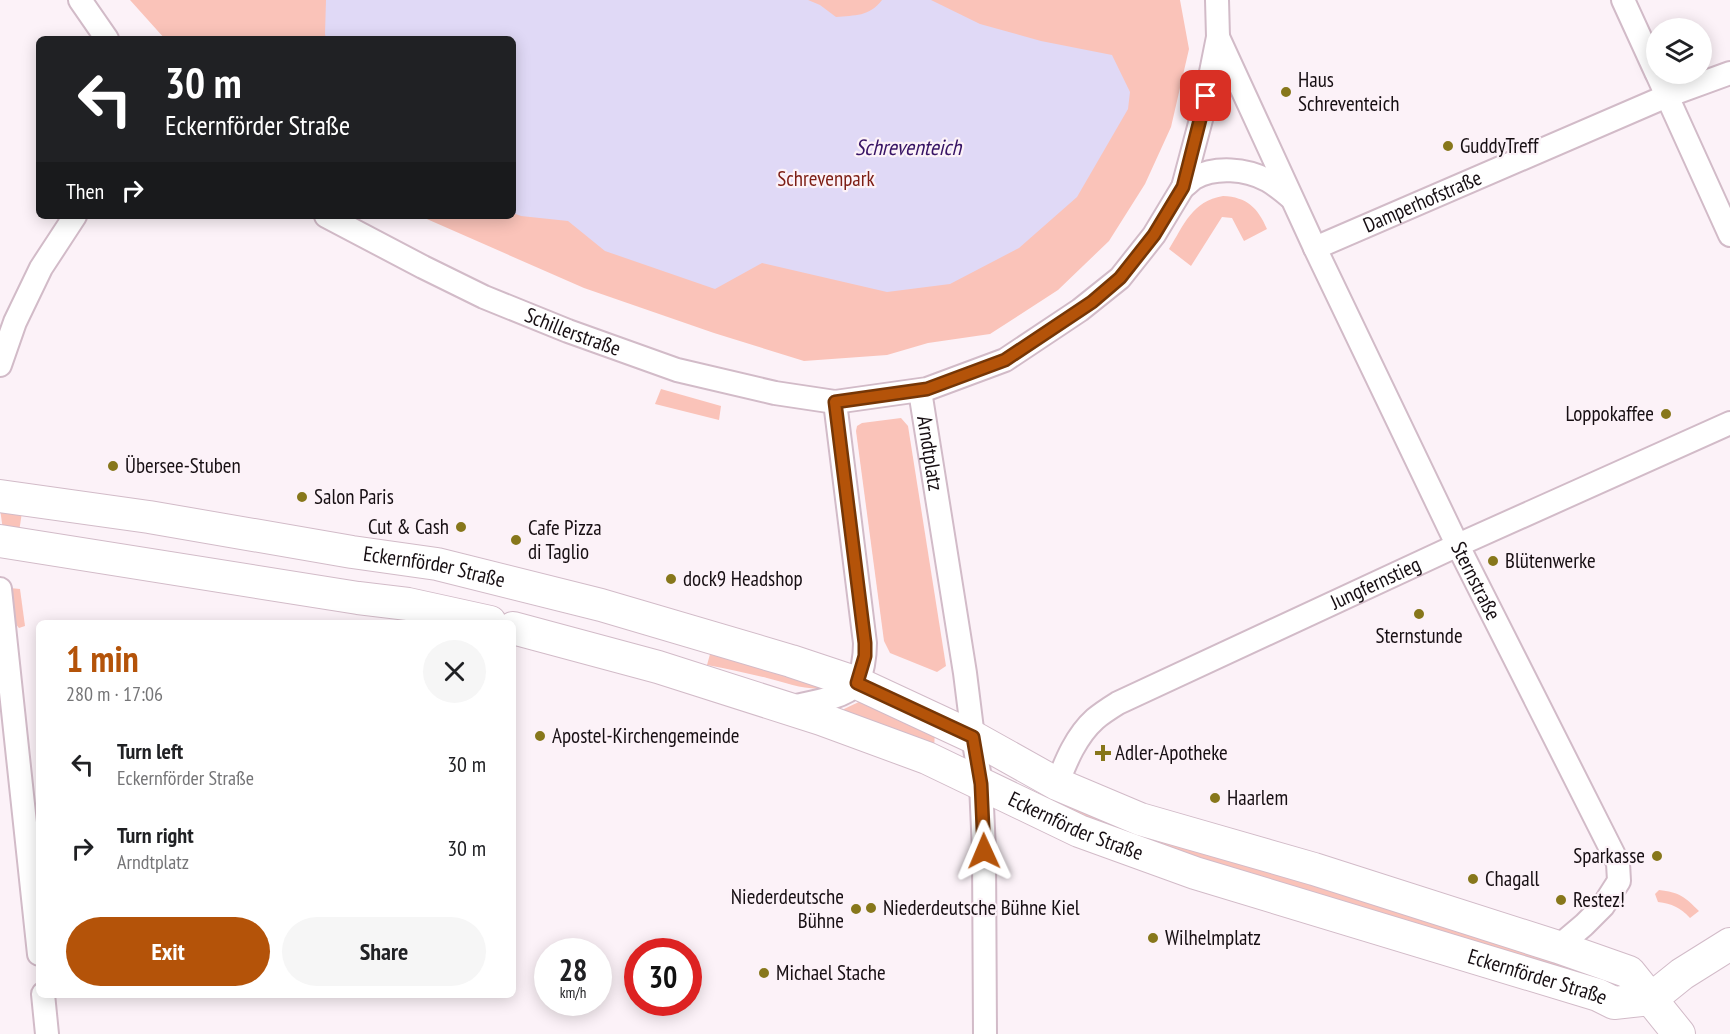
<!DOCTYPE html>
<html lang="en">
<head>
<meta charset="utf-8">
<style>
	:root { --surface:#fff; --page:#f6f6f6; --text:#202124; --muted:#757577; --accent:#b45309 }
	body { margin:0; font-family:"PT Sans Narrow",sans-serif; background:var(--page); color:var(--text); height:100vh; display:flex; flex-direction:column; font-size:22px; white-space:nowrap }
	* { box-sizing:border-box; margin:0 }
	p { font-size:20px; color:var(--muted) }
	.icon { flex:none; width:33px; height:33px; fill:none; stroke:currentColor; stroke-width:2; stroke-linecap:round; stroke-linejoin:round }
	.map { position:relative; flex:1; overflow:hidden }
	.sheet { position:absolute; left:36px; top:620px; width:480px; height:378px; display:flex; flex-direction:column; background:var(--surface); border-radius:9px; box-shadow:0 3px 15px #0003 }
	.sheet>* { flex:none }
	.hud { position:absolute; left:36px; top:36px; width:480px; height:183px; border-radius:9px; box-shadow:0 3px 15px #0003; background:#202124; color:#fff; overflow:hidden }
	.fabs { position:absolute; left:1646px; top:18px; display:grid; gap:12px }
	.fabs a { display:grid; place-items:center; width:66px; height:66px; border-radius:50%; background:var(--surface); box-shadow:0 3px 15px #0003; font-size:30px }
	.speed { position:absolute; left:534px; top:938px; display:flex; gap:12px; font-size:30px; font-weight:700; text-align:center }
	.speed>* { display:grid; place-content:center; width:78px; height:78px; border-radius:50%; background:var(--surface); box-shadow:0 3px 15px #0003; line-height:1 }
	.speed small { font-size:15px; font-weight:400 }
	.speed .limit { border:9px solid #d22; background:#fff; color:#111 }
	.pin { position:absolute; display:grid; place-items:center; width:51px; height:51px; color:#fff; margin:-26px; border-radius:12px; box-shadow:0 3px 9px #0006 }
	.me { position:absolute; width:66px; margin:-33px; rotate:359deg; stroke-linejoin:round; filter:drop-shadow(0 0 4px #0008) }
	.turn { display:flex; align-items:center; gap:21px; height:126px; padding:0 30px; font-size:27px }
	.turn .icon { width:78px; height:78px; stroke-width:2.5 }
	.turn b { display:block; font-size:42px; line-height:51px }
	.then { display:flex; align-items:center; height:57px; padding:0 30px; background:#0003; gap:12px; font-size:22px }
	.round { display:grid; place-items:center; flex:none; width:63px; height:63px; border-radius:32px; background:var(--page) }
	.overview { display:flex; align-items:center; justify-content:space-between; height:102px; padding:0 30px }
	h1 { font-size:36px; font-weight:800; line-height:45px; color:var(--accent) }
	.action { display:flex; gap:12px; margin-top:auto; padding:12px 30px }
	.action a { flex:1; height:69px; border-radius:36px; background:var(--accent); color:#fff; font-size:24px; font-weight:800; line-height:69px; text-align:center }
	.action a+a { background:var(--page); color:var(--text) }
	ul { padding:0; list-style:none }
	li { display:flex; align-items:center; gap:18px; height:84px; padding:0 30px }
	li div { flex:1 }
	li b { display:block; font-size:22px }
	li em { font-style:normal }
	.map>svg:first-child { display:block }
	.green { fill:#fac3b9 }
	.water { fill:#e0d9f6 }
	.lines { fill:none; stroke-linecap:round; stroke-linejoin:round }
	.street-casing { stroke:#d2bbc8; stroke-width:26 }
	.secondary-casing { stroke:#d2bbc8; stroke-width:34 }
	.street { stroke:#fff; stroke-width:22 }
	.secondary { stroke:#fff; stroke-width:32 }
	.route-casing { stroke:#753606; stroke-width:15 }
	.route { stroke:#b45309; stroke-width:10 }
	.poi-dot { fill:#87771b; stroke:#fcf2f8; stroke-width:2 }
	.labels { text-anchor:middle; stroke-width:4.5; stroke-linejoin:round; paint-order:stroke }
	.poi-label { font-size:21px; fill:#170f13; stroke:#fcf2f8; text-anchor:start }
	.park-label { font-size:21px; fill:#7d1e15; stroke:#fcf2f8 }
	.street-label { font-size:21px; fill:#170f13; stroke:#fcf2f8 }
	.water-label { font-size:22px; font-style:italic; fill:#371364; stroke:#fcf2f8 }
</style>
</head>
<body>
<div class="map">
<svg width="1730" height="1034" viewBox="0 0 1730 1034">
	<rect width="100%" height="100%" fill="#fcf2f8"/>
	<g class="green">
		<polygon points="130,0 1180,0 1189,49 1171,127 1145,184 1109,241 1058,290 990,334 928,343 887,355 804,361 714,333 584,288 420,216 513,216 513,39 165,39"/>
		<path d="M1223 196C1247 197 1258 208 1267 229L1244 241 1232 218 1222 217 1191 266 1169 249C1184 225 1192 201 1223 196Z"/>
		<polygon points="661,389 721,406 719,420 655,404"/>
		<polygon points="901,418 908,426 946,666 937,672 890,653 884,641 856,431 857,426 862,423"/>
		<polygon points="0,509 22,512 19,532 3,530"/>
		<polygon points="10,588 20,589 25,626 19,628 13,621"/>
		<path d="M712 647 827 688C806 691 788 683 767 678 747 673 727 669 707 665Z"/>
		<polygon points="863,700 935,733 934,747 842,713 844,709"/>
		<polygon points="1063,798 1170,841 1611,976 1607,986 1218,866 1058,808"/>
		<path d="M1659 890C1679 892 1685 897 1699 911L1690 918C1680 907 1672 904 1658 902L1655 894Z"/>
	</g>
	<path class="water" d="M326 0H808L820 5 836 17C855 15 869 17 882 0H931L980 24 1041 41 1112 55 1130 92 1128 109 1077 197 1019 248 950 284 887 292 762 263 715 289 605 251 568 221 521 216 513 213V39H326L325 34Z"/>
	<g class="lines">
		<defs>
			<g id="street">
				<polyline points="80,0 107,39"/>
				<polyline points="1623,0 1656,72"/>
				<path id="s1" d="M1218 37 1315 248 1454 538 1618 863 1619 881 1603 906 1584 925 1558 947"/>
				<polyline points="1657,74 1730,235"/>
				<path d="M1183 187C1187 185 1190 181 1194 178 1216 166 1246 169 1267 180 1276 185 1283 191 1290 197"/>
				<path id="s2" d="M326 216 423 267 484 297 568 331 677 370 775 393 835 402 927 389 1005 360 1080 310 1120 278 1154 235 1183 187 1203 112 1218 37 1217 0"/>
				<path id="s3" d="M1315 248 1667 96 1730 73"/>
				<polyline points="0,365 15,322 41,268 75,216"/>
				<path id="s4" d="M920 391 965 673 973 737 981 784 984 851 985 1034"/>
				<polyline points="0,589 39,954"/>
				<path d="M787 708C806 703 843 699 855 685 863 676 865 654 865 643L835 402"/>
				<path id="s5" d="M1057 784C1066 761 1076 736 1095 719 1102 713 1110 708 1118 703L1458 545 1730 423"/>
				<polyline points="43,994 47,1034"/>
			</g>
			<g id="secondary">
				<path id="s6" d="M0 496 149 517 352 552 437 564 601 605 791 661 857 683 973 737 1057 784 1140 819 1314 869 1558 947 1629 972 1679 1034"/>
				<polyline points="0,541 358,598 408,604 490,622"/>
				<path id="s7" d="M513 628 658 667 821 719 927 758 1079 831 1195 873 1598 995 1614 1003 1651 999"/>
				<polyline points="1651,999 1682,974 1730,944"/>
			</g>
		</defs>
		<use href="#street" class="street-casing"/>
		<use href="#secondary" class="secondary-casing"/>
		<use href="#street" class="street"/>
		<use href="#secondary" class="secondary"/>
	</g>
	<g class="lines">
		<defs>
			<polyline id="route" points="984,851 981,784 973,737 857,683 865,656 865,643 835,402 927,389 1005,360 1092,302 1120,278 1154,235 1183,187 1206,96"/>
		</defs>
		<use href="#route" class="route-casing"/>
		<use href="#route" class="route"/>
	</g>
	<g class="poi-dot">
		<circle cx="1286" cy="92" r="6"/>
		<circle cx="1448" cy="146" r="6"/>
		<circle cx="1666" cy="414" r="6"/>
		<circle cx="113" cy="466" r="6"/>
		<circle cx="302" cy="497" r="6"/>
		<circle cx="461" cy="527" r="6"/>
		<circle cx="516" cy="540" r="6"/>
		<circle cx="1493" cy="561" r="6"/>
		<circle cx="671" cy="579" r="6"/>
		<circle cx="1419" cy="614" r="6"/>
		<circle cx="540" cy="736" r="6"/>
		<path d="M1100 744h6v6h6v6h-6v6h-6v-6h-6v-6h6z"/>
		<circle cx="1215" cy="798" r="6"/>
		<circle cx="1657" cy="856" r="6"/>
		<circle cx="1473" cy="879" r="6"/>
		<circle cx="1561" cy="900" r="6"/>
		<circle cx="871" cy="908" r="6"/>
		<circle cx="856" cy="909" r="6"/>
		<circle cx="1153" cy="938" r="6"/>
		<circle cx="764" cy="973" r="6"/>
	</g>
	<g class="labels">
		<g class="poi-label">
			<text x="1298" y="87">Haus<tspan x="1298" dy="24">Schreventeich</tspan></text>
			<text x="1460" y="153">GuddyTreff</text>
			<text x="1654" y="421" text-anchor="end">Loppokaffee</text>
			<text x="125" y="473">Übersee-Stuben</text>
			<text x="314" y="504">Salon Paris</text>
			<text x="449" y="534" text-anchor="end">Cut &amp; Cash</text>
			<text x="528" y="535">Cafe Pizza<tspan x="528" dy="24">di Taglio</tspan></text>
			<text x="1505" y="568">Blütenwerke</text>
			<text x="683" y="586">dock9 Headshop</text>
			<text x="1419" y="643" text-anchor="middle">Sternstunde</text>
			<text x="552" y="743">Apostel-Kirchengemeinde</text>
			<text x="1115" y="760">Adler-Apotheke</text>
			<text x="1227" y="805">Haarlem</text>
			<text x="1645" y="863" text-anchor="end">Sparkasse</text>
			<text x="1485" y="886">Chagall</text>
			<text x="844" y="904" text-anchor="end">Niederdeutsche<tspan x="844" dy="24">Bühne</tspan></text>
			<text x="1573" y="907">Restez!</text>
			<text x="883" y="915">Niederdeutsche Bühne Kiel</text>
			<text x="1165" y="945">Wilhelmplatz</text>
			<text x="776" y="980">Michael Stache</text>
		</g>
		<g class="park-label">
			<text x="826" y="186">Schrevenpark</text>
		</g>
		<g class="street-label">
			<text dy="7" stroke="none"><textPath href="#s3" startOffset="117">Damperhofstraße</textPath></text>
			<text dy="7" stroke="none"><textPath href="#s2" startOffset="273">Schillerstraße</textPath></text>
			<text dy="7" stroke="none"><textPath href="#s4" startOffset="63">Arndtplatz</textPath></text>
			<text dy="7" stroke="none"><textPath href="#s6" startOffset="440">Eckernförder Straße</textPath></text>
			<text dy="7" stroke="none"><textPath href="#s1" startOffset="602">Sternstraße</textPath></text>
			<text dy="7" stroke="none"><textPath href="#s5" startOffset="388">Jungfernstieg</textPath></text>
			<text dy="7" stroke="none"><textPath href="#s7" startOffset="598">Eckernförder Straße</textPath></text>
			<text dy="7" stroke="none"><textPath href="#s7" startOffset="1084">Eckernförder Straße</textPath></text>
		</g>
		<g class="water-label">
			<text x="908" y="155">Schreventeich</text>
		</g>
	</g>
</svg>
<div class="fabs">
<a><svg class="icon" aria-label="layers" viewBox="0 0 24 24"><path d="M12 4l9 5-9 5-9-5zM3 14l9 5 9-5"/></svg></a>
</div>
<div class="speed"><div>28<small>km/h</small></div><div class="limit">30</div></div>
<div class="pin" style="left:1206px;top:96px;background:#d93025"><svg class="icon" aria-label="arrive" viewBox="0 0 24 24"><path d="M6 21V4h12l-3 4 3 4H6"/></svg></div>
<svg class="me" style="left:984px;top:851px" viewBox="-20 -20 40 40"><path d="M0-17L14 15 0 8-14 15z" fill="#b45309" stroke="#fff" stroke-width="4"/></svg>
<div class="hud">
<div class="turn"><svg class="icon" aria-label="left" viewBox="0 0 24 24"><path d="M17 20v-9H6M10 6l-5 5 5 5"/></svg><div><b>30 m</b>Eckernförder Straße</div></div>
<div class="then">Then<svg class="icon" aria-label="right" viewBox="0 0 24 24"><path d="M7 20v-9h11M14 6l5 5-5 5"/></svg></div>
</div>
<section class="sheet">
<div class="overview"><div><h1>1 min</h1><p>280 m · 17:06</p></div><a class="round"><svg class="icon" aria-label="close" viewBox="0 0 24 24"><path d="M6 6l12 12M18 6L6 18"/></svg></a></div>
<ul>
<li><svg class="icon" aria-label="left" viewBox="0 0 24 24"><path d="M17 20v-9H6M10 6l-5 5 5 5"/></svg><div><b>Turn left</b><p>Eckernförder Straße</p></div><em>30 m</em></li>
<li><svg class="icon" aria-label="right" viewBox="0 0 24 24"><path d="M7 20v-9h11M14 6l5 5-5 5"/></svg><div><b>Turn right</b><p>Arndtplatz</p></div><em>30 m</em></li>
</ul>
<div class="action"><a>Exit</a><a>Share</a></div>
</section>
</div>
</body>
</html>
